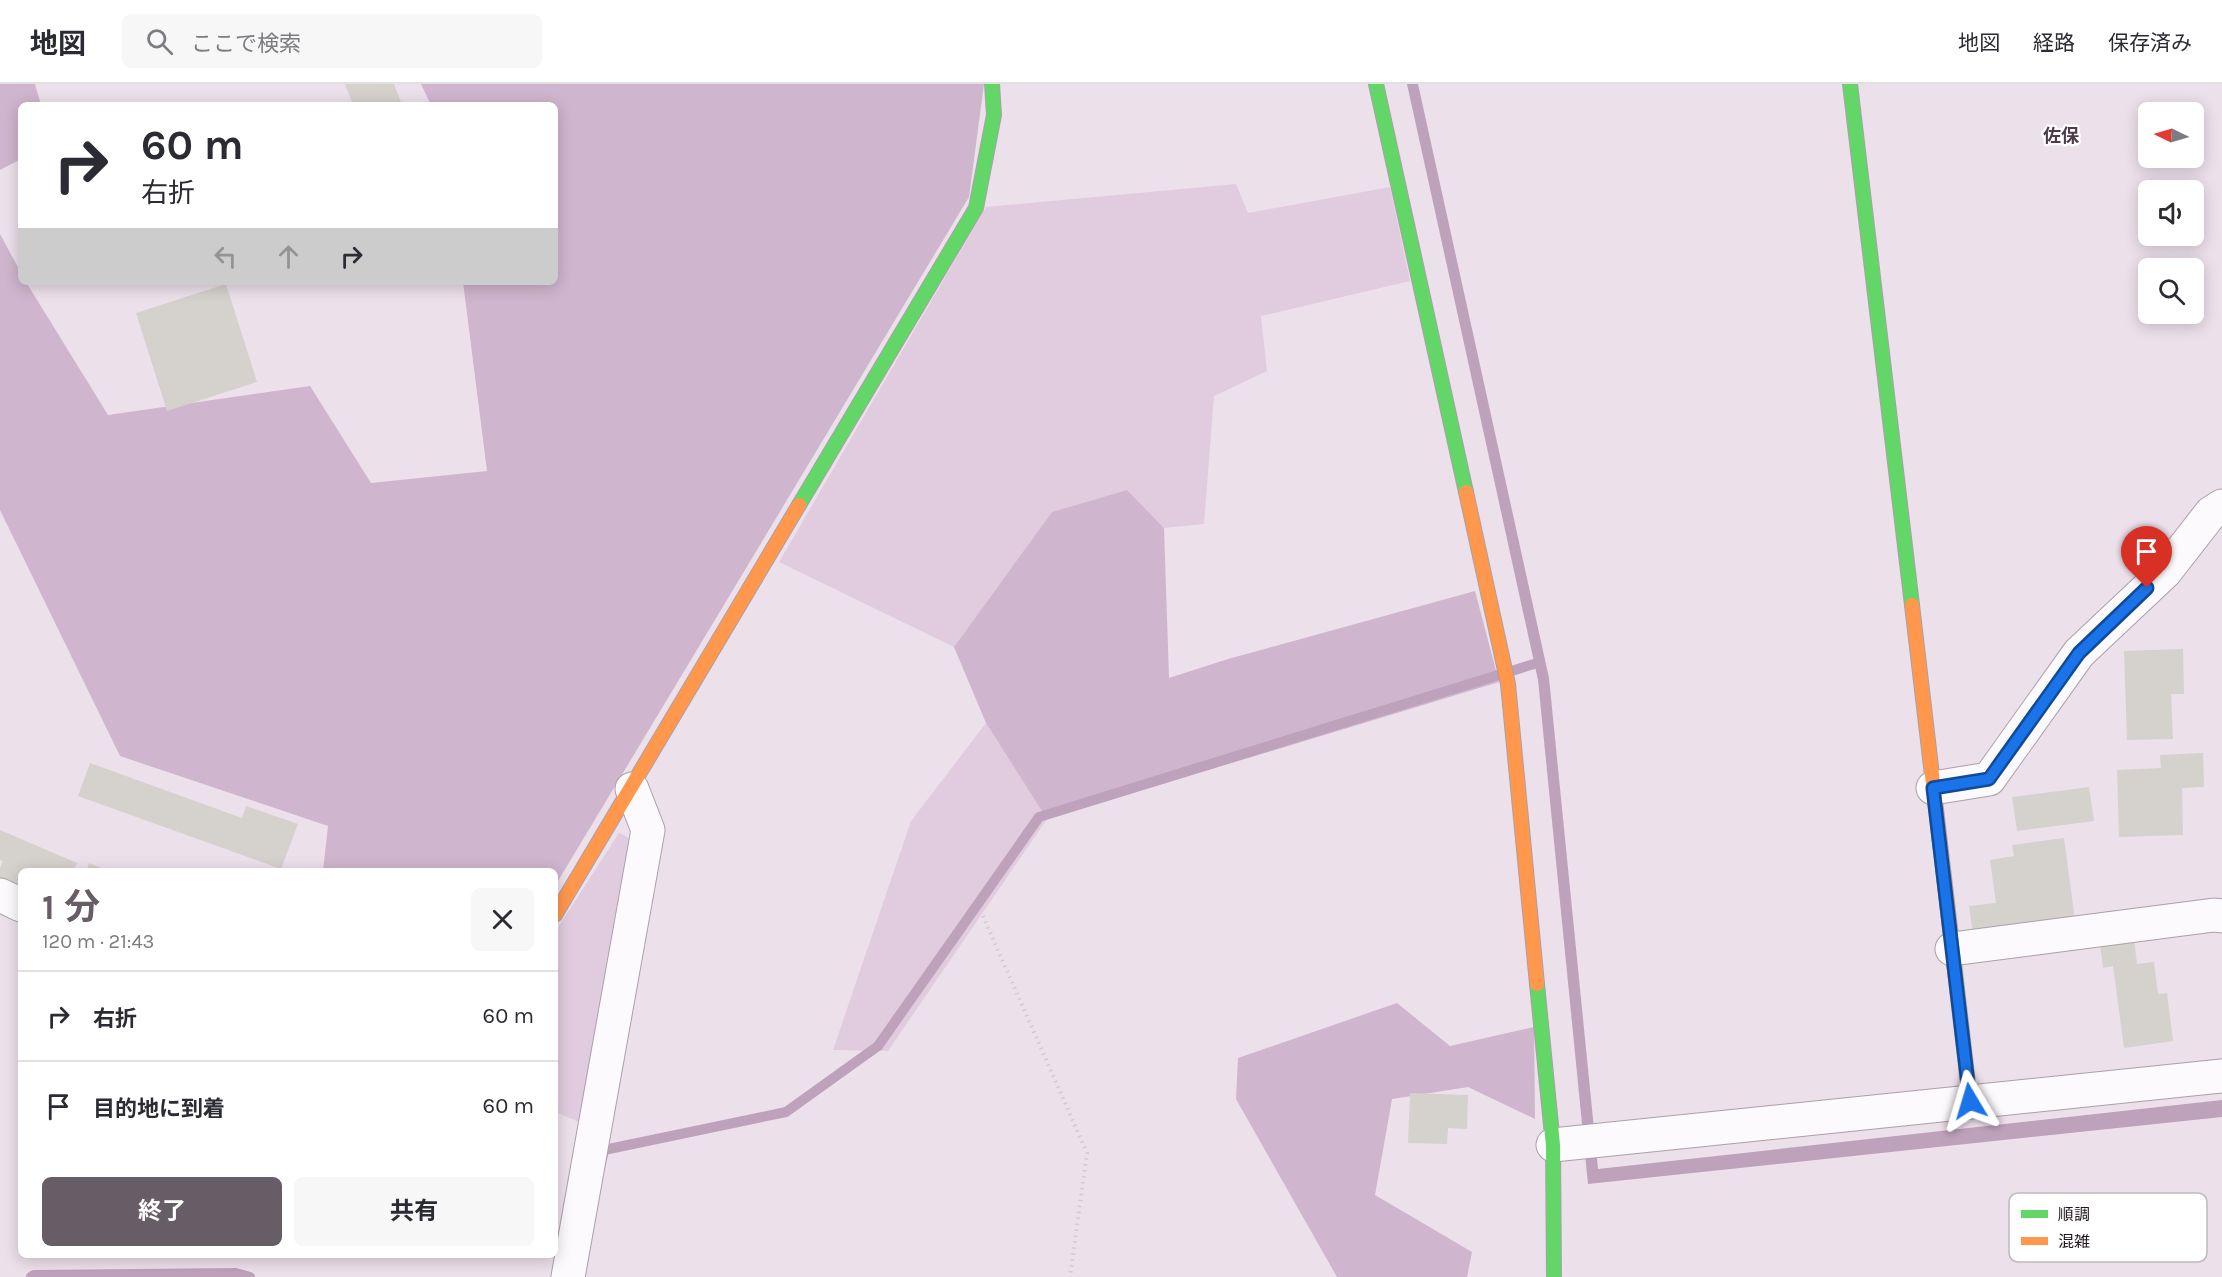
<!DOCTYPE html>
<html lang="ja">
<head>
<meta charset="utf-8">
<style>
	:root { --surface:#fff; --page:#f7f7f7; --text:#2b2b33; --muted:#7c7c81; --line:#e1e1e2; --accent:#675d66 }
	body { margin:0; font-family:Karla,"Noto Sans JP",sans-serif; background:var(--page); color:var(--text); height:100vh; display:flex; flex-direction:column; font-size:22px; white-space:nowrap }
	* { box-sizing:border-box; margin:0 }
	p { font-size:20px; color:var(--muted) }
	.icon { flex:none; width:33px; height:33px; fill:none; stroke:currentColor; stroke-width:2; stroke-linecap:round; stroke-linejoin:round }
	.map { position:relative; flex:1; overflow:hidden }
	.side { position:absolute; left:18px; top:784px; width:540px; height:390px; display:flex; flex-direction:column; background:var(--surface); border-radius:9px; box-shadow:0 3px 15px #0003 }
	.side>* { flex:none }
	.top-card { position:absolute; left:18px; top:18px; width:540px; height:183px; border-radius:9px; box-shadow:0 3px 15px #0003; background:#fff; color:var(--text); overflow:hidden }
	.needle { width:39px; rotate:275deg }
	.tools { position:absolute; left:2138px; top:18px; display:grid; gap:12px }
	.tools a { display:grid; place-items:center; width:66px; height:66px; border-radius:9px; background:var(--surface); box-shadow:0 3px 15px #0003; font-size:30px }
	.pin { position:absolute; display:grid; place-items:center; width:51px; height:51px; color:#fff; margin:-62px -26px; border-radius:50% 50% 50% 0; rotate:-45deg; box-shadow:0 0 6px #0007 }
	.pin .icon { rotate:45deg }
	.me { position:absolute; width:66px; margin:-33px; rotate:353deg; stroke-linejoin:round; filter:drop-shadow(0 0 4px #0008) }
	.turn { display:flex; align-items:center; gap:21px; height:126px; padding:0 24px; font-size:27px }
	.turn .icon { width:78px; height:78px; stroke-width:2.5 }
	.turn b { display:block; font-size:42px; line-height:51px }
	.lanes { display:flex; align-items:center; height:57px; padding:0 24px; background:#0003; justify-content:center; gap:30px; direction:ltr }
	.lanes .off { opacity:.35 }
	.round { display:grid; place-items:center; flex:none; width:63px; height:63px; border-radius:9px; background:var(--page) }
	.headline { display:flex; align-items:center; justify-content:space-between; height:102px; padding:0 24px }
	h1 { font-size:36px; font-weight:700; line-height:45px; color:var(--accent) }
	.primary-button { display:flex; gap:12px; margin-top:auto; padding:12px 24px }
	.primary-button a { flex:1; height:69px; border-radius:9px; background:var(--accent); color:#fff; font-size:24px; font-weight:700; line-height:69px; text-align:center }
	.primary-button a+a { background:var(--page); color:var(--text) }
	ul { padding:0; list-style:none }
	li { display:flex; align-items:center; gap:18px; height:90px; padding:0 24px; border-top:2px solid var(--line) }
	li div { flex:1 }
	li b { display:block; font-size:22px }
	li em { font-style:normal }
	header { display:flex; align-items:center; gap:36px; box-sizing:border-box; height:84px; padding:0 30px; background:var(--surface); border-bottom:2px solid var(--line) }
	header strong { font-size:28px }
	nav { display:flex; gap:33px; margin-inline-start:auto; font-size:21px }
	.search { width:420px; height:54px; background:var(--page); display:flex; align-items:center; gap:15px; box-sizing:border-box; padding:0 21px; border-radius:9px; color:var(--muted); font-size:22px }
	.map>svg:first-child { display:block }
	.green { fill:#e0ccde }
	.forest { fill:#cfb5cd }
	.water { fill:#bea1bb }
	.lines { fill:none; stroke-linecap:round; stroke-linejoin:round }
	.stream { stroke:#bea1bb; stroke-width:10 }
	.building { fill:#d5d1cd }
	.street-casing { stroke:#aaa0a9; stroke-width:35 }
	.fast-casing { stroke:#aaa0a9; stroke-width:16 }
	.slow-casing { stroke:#aaa0a9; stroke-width:16 }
	.path { stroke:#d0ccd0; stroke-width:4; stroke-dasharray:1.5 4.5; stroke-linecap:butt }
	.street { stroke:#fcfafc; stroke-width:33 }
	.fast { stroke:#63d668; stroke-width:14 }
	.slow { stroke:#ff974d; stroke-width:14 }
	.route-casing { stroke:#114b97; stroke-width:15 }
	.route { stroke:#1a73e8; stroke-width:10 }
	.labels { text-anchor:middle; stroke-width:4.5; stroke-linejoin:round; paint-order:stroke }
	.neighbourhood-label { font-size:18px; font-weight:bold; fill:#4d3b4c; stroke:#fff }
	.key { fill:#fff; stroke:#bcb9bc; stroke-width:1.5 }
	.key-label { font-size:16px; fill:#1f171e }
</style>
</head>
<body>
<header>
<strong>地図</strong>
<div class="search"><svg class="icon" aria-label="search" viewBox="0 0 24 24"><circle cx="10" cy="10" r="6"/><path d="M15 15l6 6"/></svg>ここで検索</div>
<nav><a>地図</a><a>経路</a><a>保存済み</a></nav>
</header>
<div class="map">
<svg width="2222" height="1193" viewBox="0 0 2222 1193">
	<rect width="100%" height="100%" fill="#ece0eb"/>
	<g class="green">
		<polygon points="1236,100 1248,129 1390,103 1410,197 1261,232 1267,287 1214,312 1204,440 1164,444 1127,406 1052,428 954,563 779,478 986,123"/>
		<polygon points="986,639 1047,735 888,967 833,966 911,737"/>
		<polygon points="619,749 633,756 584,1040 555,1028 555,848"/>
	</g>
	<g class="forest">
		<polygon points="0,0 35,0 41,21 21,21 21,75 0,86"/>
		<polygon points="421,0 984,0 969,113 555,802 555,788 323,787 328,742 120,672 0,426 0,150 21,189 21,198 26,198 108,331 310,302 371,399 487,387 463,198 555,198 555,21 431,21"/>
		<polygon points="1127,406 1164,444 1169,594 1228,575 1475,507 1499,598 1047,735 986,639 954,563 1052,428"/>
		<polygon points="1397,919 1450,962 1534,943 1535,1035 1468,1003 1392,1015 1375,1111 1472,1168 1467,1193 1337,1193 1236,1015 1238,974"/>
	</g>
	<polygon class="water" points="1407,0 1418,0 1549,594 1598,1085 2222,1016 2222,1033 1588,1100 1538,596"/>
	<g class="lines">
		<g class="stream">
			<polyline points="602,1075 604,1066 786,1028 878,962 1039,733 1534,580"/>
			<polyline points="31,1193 34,1191 236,1189 250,1193"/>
		</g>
	</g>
	<g class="building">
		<polygon points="345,0 394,0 402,21 353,21"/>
		<polygon points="226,200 257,298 167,327 136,229"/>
		<polygon points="2183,565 2184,610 2171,610 2173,655 2127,656 2124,567"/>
		<polygon points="2203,669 2204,703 2182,704 2183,751 2119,753 2117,686 2161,684 2160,671"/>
		<polygon points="90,679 242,734 246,722 298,740 281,785 78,712"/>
		<polygon points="2089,703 2094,737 2017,747 2012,713"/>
		<polygon points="0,746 77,779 73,788 21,788 21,807 0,798 0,784 3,777 0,776"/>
		<polygon points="2064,754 2075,836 1973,850 1969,822 1996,819 1990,776 2014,772 2012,761"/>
		<polygon points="89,779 109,787 109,788 86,788"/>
		<polygon points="2134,855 2137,880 2154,878 2158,910 2167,909 2173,957 2124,964 2113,882 2103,884 2100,860"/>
		<polygon points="1410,1009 1468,1011 1467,1045 1448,1044 1447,1060 1408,1059"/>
	</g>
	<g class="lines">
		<defs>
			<g id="street">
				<polyline points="1933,704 1989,695 2079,569 2165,488 2211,429 2222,422"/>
				<polyline points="0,811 21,821"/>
				<polyline points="1952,865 2214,831 2222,832"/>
				<polyline points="1553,1061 2222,992"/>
				<polyline points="568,1193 648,746 632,705"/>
			</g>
			<g id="fast">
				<polyline points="1376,0 1466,408"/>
				<polyline points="1850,0 1912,521"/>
				<polyline points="799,421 976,124 994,31 992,0"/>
				<polyline points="1950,844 1970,1017"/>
				<polyline points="1537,900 1553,1061 1554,1193"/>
			</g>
			<g id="slow">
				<polyline points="1466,408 1508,600 1537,900"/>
				<polyline points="1912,521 1950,844"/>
				<polyline points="555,831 799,421"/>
			</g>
		</defs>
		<use href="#street" class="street-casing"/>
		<use href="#fast" class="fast-casing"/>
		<use href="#slow" class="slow-casing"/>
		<polyline class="path" points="983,832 1087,1069 1070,1193"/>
		<use href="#street" class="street"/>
		<use href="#fast" class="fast"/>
		<use href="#slow" class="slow"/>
	</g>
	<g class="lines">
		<defs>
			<polyline id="route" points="1970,1017 1933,704 1989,695 2079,569 2147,504"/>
		</defs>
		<use href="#route" class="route-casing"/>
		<use href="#route" class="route"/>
	</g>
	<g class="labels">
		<g class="neighbourhood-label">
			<text x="2061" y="58">佐保</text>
		</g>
	</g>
	<rect x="2009" y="1109" width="198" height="69" rx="9" class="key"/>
	<rect x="2021" y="1126" width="27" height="8" fill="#63d668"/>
	<rect x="2021" y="1153" width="27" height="8" fill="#ff974d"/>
	<g class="key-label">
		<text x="2058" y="1136">順調</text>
		<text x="2058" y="1163">混雑</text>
	</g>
</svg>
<div class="tools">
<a><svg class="needle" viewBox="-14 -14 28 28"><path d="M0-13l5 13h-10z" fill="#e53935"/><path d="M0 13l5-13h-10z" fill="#7c7c81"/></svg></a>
<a><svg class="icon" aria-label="sound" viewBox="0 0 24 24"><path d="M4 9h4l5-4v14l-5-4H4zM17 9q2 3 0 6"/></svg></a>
<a><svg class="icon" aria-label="search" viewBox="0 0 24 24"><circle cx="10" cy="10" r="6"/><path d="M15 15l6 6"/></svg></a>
</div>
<div class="pin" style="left:2147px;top:504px;background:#d93025"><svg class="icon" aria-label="arrive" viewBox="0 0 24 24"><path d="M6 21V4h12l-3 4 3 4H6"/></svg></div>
<svg class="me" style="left:1970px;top:1017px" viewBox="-20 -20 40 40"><path d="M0-17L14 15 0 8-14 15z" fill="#1a73e8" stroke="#fff" stroke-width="4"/></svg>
<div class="top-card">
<div class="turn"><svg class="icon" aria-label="right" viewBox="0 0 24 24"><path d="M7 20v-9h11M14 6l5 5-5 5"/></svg><div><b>60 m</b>右折</div></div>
<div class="lanes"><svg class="icon off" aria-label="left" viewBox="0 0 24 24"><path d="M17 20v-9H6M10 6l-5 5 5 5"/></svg><svg class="icon off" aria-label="ahead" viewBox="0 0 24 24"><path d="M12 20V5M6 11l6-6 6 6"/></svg><svg class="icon" aria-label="right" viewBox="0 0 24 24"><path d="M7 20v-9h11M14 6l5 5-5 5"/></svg></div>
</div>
<section class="side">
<div class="headline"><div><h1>1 分</h1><p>120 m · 21:43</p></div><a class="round"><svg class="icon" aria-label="close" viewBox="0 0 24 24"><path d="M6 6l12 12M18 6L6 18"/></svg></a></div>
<ul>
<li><svg class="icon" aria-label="right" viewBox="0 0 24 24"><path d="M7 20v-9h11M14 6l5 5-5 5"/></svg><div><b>右折</b></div><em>60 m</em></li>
<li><svg class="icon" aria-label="arrive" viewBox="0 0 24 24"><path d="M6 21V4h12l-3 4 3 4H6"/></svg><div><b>目的地に到着</b></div><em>60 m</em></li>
</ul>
<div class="primary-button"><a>終了</a><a>共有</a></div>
</section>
</div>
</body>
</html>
